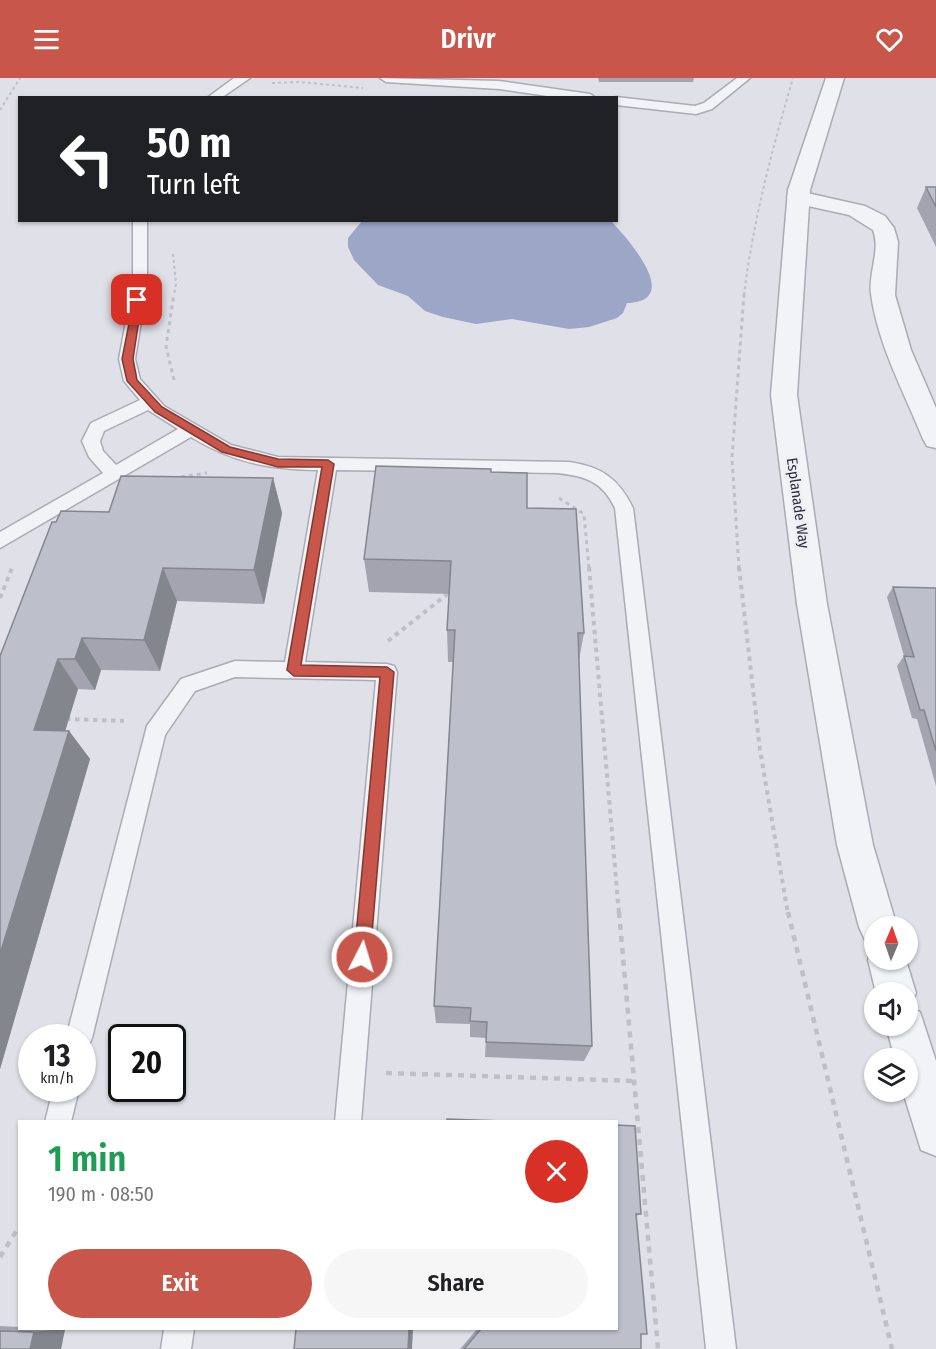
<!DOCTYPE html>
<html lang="en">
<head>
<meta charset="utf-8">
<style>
	:root { --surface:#fff; --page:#f6f6f6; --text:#202124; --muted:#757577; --accent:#c8564a }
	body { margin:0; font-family:"Fira Sans Condensed",sans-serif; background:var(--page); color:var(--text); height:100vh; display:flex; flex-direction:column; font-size:22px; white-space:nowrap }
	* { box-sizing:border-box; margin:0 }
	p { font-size:20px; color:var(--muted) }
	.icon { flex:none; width:33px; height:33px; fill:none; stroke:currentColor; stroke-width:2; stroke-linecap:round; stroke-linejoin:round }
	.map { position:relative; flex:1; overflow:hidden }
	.panel { position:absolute; left:18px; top:1042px; width:600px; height:210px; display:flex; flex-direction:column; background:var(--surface); border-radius:0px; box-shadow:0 2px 4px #0004 }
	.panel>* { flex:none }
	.guide { position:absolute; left:18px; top:18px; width:600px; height:126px; border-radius:0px; box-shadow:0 2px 4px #0004; background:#202124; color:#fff; overflow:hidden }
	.needle { width:39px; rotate:2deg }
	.controls { position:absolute; left:864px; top:838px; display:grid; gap:12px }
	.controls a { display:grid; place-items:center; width:54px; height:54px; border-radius:50%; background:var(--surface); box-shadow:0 2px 4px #0004; font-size:30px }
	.speed { position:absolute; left:18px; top:946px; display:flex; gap:12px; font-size:30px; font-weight:700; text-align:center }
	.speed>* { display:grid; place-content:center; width:78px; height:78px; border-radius:50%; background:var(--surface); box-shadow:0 2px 4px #0004; line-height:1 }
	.speed small { font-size:15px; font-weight:400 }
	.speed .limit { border:3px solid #111; border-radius:9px; background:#fff; color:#111 }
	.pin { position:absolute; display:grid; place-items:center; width:51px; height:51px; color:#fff; margin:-26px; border-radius:12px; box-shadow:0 3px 9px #0006 }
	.me { position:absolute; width:66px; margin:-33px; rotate:5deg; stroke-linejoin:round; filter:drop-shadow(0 0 4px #0008) }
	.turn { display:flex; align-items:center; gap:21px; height:126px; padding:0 30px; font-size:27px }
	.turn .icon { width:78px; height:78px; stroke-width:2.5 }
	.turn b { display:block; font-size:42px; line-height:51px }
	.round { display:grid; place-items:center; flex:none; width:63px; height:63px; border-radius:32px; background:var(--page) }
	.headline { display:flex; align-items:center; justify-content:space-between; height:102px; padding:0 30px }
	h1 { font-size:36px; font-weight:600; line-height:45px; color:#1e9e55 }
	.primary-button { display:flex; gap:12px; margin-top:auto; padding:12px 30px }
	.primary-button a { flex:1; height:69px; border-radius:36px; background:var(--accent); color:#fff; font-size:24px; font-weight:600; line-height:69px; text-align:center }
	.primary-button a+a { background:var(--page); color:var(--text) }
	header { display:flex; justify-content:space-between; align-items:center; height:78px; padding:0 30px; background:var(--accent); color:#fff; font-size:27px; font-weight:600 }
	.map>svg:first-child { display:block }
	.water { fill:#9ca6c7 }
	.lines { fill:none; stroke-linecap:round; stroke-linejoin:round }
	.service-casing { stroke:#a9abb5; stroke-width:3 }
	.minor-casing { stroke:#a9abb5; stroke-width:3 }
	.tertiary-casing { stroke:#a9abb5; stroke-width:3 }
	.path-far3 { stroke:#bebfc7; stroke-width:2; stroke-dasharray:3 3; stroke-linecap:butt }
	.path-far2 { stroke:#bebfc7; stroke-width:3; stroke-dasharray:4 4; stroke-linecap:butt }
	.path-far1 { stroke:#bebfc7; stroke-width:4; stroke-dasharray:4.5 4.5; stroke-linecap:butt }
	.path { stroke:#bebfc7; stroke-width:4.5; stroke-dasharray:6 6; stroke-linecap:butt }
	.service { fill:#f2f3f7; fill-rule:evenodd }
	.minor { fill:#f2f3f7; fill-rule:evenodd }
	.tertiary { fill:#f2f3f7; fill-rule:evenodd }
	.wall { fill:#a3a4af }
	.shaded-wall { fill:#84868e }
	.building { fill:#bdbfcb; stroke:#84868e; stroke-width:1.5 }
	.route { fill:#c8564a; stroke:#823830; stroke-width:1.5 }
	.labels { text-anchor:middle; stroke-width:5; stroke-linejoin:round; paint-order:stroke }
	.street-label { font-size:15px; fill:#292c3f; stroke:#eff0f6 }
</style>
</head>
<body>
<header><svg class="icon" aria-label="menu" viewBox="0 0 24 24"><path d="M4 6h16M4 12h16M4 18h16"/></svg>Drivr<svg class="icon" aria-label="heart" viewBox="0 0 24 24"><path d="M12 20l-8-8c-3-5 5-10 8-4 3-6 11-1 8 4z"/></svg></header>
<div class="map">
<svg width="936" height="1271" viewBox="0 0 936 1271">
	<rect width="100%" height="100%" fill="#e0e1e8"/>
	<path class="water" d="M362 143H611C627 160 684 223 627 225L623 235 617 240 589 249 569 251 512 241 476 246 443 239 425 233 408 218 378 207 354 182 348 169V160Z"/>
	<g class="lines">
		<defs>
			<g id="service">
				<polygon points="234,0 250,0 221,20 207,20"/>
				<polygon points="380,0 499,3 590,16 596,20 561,20 499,11 386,4"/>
				<polygon points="737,0 750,0 712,31 696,36 616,27 616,19 695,28 704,25"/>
				<path d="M133 142H147V206L135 281 140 301 164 328 231 367 278 379 569 384C602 389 618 400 633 430L736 1271H706L615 430C602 403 585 398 557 395L336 392 305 584 387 586 394 588 397 594 361 1044H335L376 602 235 599 195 613 165 657 92 960 88 969 82 971V960H66L147 648 181 601 235 583 285 584 318 392C268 391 234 385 191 359L0 470V454L103 395 89 379 82 363 91 345 140 322 124 303 119 281 133 206ZM148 332 178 351 116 387 103 373 100 363 104 353Z"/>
				<polygon points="53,1011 79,1011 71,1044 45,1044"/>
				<polygon points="164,1251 194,1251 191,1271 161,1271"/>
			</g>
			<path id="minor" d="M798 113 865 128 885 138 894 150 898 164 895 217 911 272 936 330V370L927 368 923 361C904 314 878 267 871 216 868 195 881 172 873 152L849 137 790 124 787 119 790 114Z"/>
			<g id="tertiary">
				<polygon points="826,0 844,0 810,112 797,317 827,526 873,767 897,849 874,849 874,866 865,862 859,849 837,767 797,526 771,317 788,112"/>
				<polygon points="873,868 874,882 906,882 916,915 909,929 920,934 936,983 936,1078 921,1072 903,1014 908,1014 908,981 895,981 886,948 908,948 908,915 876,915 868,882"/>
			</g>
		</defs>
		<use href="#service" class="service-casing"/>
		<use href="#minor" class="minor-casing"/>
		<use href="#tertiary" class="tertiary-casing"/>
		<g class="path-far3">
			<polyline points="272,5 300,4 363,10"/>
			<polyline points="0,32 20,0"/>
			<polyline points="173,176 176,206 174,217"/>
			<path d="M744 217C753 143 772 72 793 0"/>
		</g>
		<g class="path-far2">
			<polyline points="174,302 166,268 174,216"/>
			<polyline points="173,400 207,395"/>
			<polyline points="559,420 584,436 589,491"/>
			<polyline points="739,491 732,379 744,216"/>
		</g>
		<g class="path-far1">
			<polyline points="589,489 619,836"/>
			<polyline points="739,489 760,672 788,836"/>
			<polyline points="0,520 12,490"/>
			<polyline points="388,563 450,514"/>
			<polyline points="66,641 124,643"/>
		</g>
		<g class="path">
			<polyline points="619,834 658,1271"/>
			<polyline points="788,834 892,1271"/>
			<polyline points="386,995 635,1003"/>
			<polyline points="0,1179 20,1147"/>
		</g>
		<use href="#service" class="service"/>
		<use href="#minor" class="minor"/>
		<use href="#tertiary" class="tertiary"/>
	</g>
	<g class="wall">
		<polygon points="598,0 694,0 693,4 599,4"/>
		<polygon points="926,109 936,109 936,169 917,130"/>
		<polygon points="491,394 527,430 584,555 579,582 592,968 584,983 485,979 486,960 470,959 470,946 436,945 434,928 453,584 448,584 447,552 449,516 369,514 364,481"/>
		<polygon points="273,400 282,435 264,526 177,523 160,593 101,592 95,612 78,611 65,653 69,653 90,681 0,991 0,578 56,444"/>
		<polygon points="893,509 936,510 936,708 917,641 912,640 897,588 904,578 887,519"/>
		<polygon points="616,1047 641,1136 636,1138 641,1271 460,1271 477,1251 616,1251"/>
		<polygon points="0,1248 20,1249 20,1251 65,1251 61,1271 0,1271"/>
	</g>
	<g class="shaded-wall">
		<polygon points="273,400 282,435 264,526 254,492"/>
		<polygon points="163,490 177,523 160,593 144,562"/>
		<polygon points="82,560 101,592 95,612 75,581"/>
		<polygon points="58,581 78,611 57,680 34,652"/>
		<polygon points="69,653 90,681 0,991 0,876"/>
		<polygon points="65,1251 61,1271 30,1271 34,1254"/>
		<polygon points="409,1251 413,1251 412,1271 408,1271"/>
	</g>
	<g class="building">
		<polygon points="926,109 936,109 936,129"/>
		<polygon points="376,388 491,391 491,394 527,395 527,430 576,431 584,555 578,555 592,968 486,964 487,944 470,943 471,930 434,928 455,552 447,552 451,483 364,481"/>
		<polygon points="121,398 273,400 254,492 163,490 144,562 82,560 75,581 58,581 34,652 69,653 0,876 0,578 52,444 56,444 61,433 109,434"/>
		<polygon points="893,509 936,510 936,673 924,632 920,632 904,578 914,579"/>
		<polygon points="447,1041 532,1044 447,1044"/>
		<polygon points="616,1047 635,1048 641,1136 636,1136 647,1256 641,1256 641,1271 464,1271 481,1251 616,1251"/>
		<polygon points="296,1251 409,1251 408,1271 294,1271"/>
		<polygon points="0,1253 34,1254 30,1271 0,1271"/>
	</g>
	<polygon class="route" points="134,220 142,222 133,281 137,302 162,329 230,369 278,381 328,382 334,386 301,587 387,589 394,594 370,879 368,884 362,887 357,884 354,879 380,599 294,598 287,592 322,389 278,389 222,374 155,334 127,303 122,281"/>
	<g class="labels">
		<g class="street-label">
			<text transform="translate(798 425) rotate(82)" y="5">Esplanade Way</text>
		</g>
	</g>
</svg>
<div class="controls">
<a><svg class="needle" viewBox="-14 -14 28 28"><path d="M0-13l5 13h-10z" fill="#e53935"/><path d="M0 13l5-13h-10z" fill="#757577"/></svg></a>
<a><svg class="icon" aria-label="sound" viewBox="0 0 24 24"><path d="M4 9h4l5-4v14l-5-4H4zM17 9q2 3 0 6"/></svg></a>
<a><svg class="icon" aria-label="layers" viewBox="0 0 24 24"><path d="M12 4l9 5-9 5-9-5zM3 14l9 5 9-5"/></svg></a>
</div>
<div class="speed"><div>13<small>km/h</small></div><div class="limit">20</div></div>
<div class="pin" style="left:137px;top:222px;background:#d93025"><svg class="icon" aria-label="arrive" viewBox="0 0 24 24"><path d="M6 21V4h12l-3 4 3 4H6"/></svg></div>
<svg class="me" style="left:362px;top:879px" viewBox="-20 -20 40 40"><circle r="17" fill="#c8564a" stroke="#fff" stroke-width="3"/><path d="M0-11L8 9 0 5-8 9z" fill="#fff"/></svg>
<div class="guide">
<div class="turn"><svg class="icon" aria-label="left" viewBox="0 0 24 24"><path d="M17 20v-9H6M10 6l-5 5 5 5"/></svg><div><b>50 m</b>Turn left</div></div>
</div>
<section class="panel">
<div class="headline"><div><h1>1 min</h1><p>190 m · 08:50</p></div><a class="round" style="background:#d93025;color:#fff"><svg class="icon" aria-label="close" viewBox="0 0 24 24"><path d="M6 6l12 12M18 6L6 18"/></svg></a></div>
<div class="primary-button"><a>Exit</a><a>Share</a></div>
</section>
</div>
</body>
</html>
